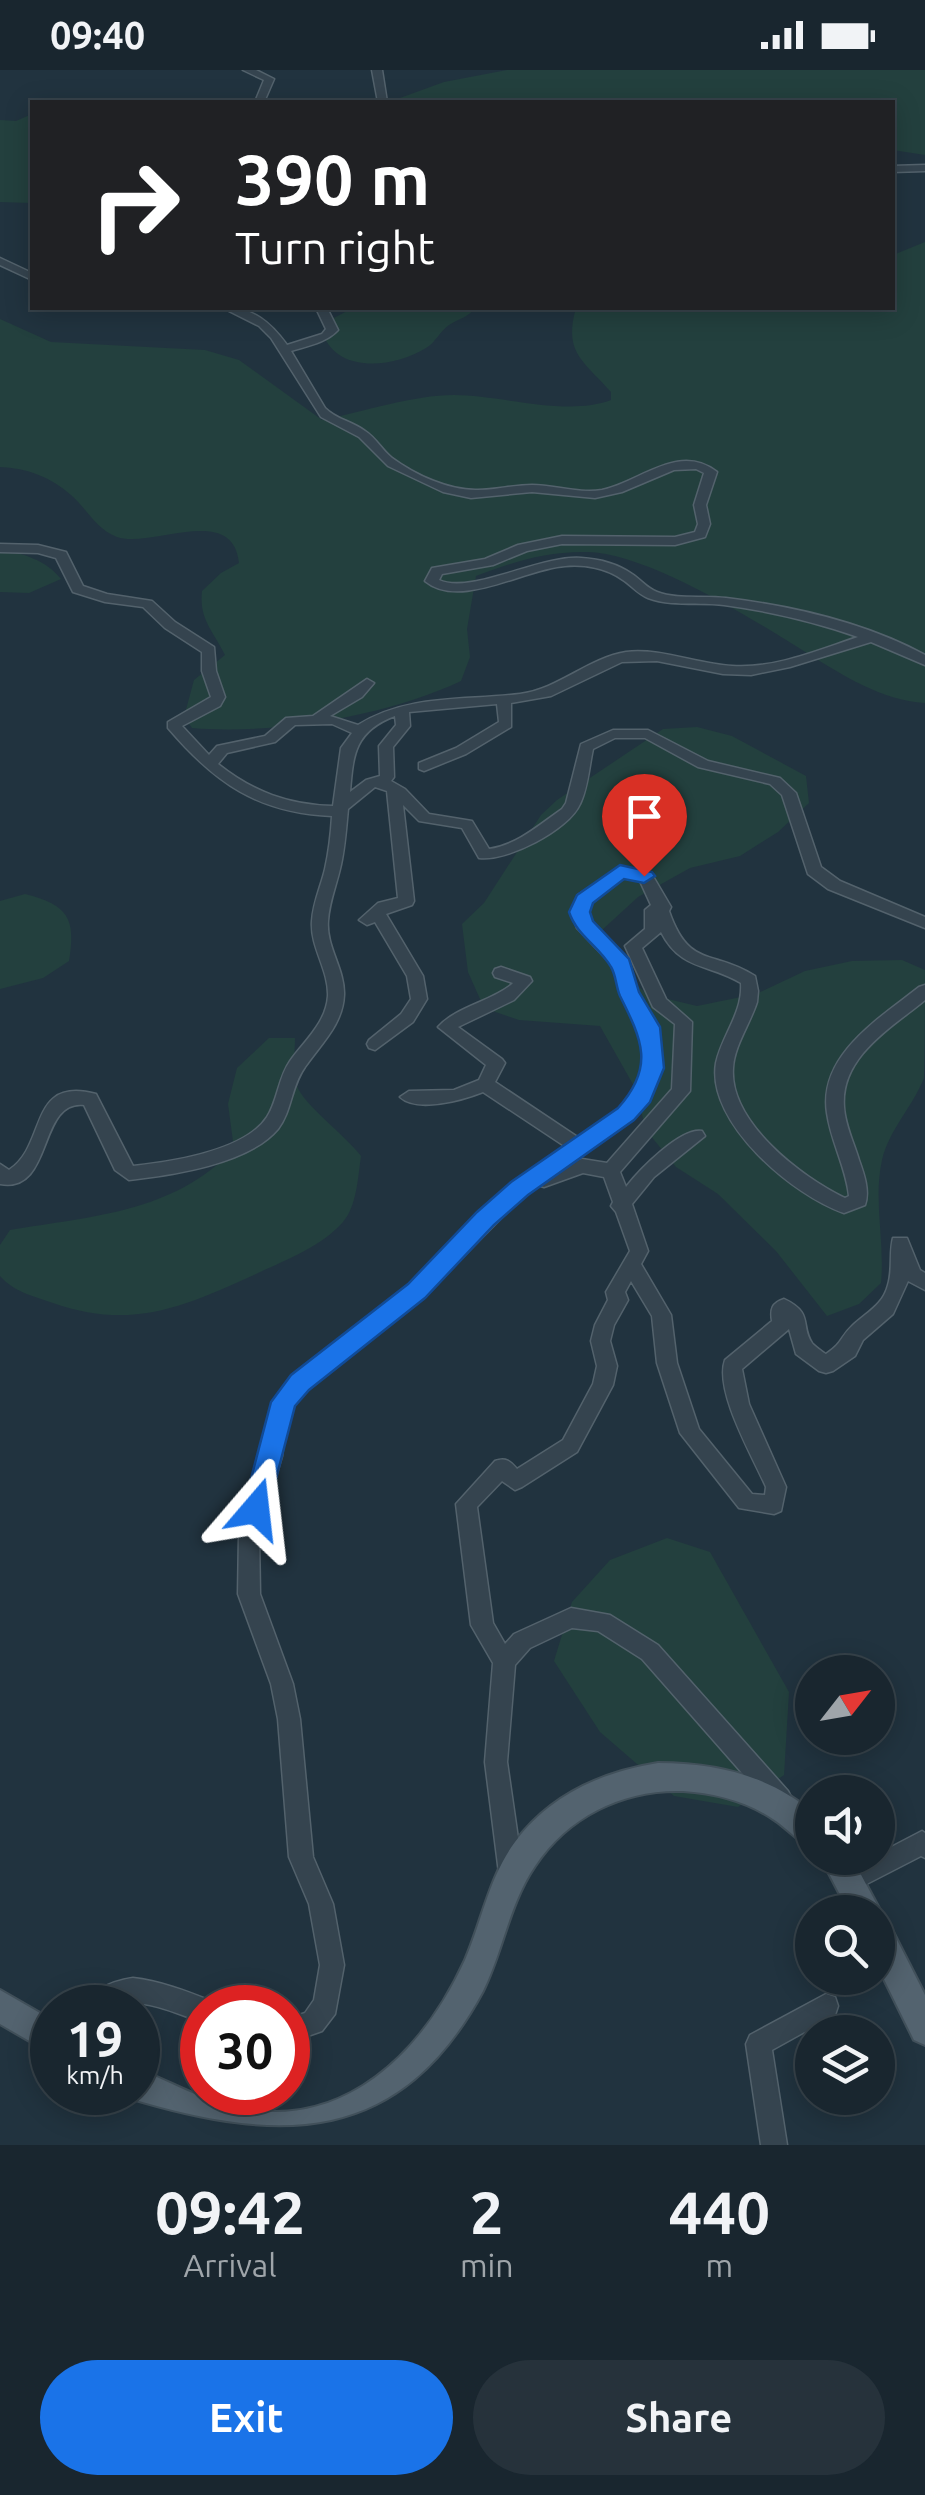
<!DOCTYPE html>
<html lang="en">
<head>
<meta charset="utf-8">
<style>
	:root { --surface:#19262f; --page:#26323b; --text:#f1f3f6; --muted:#9fa5aa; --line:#37434b; --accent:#1a73e8 }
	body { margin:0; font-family:Ubuntu,sans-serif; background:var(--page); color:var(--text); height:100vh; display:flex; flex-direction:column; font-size:38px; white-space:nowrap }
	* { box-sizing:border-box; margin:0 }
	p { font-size:32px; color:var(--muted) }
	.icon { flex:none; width:55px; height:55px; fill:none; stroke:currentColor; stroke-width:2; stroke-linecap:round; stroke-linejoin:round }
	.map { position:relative; height:2075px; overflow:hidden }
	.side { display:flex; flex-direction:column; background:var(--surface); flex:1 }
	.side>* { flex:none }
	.banner { position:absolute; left:30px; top:30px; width:865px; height:210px; border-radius:0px; box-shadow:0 5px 25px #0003,0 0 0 2px var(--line); background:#202124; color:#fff; overflow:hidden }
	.needle { width:65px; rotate:59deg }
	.tools { position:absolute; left:795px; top:1585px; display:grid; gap:20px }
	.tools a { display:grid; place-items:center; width:100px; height:100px; border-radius:50%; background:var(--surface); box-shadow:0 5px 25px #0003,0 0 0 2px var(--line); font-size:50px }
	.speed { position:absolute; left:30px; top:1915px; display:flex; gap:20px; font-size:50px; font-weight:700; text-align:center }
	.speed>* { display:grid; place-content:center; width:130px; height:130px; border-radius:50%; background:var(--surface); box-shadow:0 5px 25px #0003,0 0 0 2px var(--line); line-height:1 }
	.speed small { font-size:25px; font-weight:400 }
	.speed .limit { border:15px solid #d22; background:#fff; color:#111 }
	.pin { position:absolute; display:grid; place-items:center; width:85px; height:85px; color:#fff; margin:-102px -42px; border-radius:50% 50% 50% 0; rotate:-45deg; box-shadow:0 0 10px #0007 }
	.pin .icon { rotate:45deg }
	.me { position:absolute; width:110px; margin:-55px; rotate:17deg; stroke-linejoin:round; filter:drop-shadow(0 0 8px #0008) }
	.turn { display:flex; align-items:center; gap:35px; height:210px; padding:0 40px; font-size:45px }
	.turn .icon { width:130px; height:130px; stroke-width:2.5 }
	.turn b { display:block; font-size:70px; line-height:85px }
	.eta { display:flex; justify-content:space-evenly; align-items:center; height:170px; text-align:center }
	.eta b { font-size:60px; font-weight:700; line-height:70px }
	.primary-button { display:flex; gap:20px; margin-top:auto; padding:20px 40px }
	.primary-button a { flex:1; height:115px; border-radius:60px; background:var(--accent); color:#fff; font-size:40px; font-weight:700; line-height:115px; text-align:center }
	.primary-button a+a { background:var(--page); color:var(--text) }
	.status { display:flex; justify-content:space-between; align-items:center; height:70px; padding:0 50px; background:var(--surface); direction:ltr }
	.status svg { height:28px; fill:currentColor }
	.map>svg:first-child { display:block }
	.green { fill:#23403e }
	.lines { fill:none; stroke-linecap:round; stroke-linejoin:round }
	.minor-casing { stroke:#53626c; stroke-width:3 }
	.major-casing { stroke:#41505a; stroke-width:4 }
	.minor { fill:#35444f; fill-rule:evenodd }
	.major { fill:#53636f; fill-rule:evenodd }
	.route { fill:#1a73e8; stroke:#114b97; stroke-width:2.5 }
</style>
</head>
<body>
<div class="status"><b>09:40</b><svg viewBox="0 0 49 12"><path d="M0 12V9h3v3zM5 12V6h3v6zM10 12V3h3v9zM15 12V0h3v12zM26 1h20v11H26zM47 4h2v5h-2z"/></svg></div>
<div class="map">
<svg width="925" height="2075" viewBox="0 0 925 2075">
	<rect width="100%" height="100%" fill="#21333f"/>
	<g class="green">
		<polygon points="507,0 925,0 925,85 893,80 892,32 389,32 444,12"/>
		<polygon points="32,44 32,133 0,132 0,50 16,51"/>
		<path d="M925 172V633C881 630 844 606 807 583 754 550 648 483 587 482 547 481 513 492 476 506L467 559 470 587 461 611C387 646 274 665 192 658L184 647 194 610 225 585C213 560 199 550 202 521L221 503 239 493C233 432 151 479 117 467 96 459 87 439 71 425 51 407 27 398 0 397V249L51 272 205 280 239 290 322 350C362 342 414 325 454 325 501 325 567 347 611 330V322C584 291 563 283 576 238H892L893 185Z"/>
		<path d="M353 238H475C469 247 458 249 449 255 440 261 435 273 426 278 394 298 336 304 323 263L328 251Z"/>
		<path d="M0 478C24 485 45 489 61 509L29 523 0 522Z"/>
		<path d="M697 657 732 666 806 706 809 733 778 762 740 786 690 798 638 827 602 860 604 886 647 924 697 936 756 924 805 901 852 891 902 890 925 900C925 924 925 989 924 1008 913 1036 889 1060 882 1090 873 1131 885 1171 881 1213L859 1234 827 1246 776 1181 718 1124 676 1097 646 1060 635 1018 600 956 519 950 484 938 468 902 462 854 484 833 541 745 557 730 663 659Z"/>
		<path d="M25 824C68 835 76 848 69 891L43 908 0 919V831Z"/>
		<path d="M269 968H295C295 982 292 1003 297 1016 303 1034 346 1066 361 1086 358 1106 357 1136 343 1152 322 1176 286 1190 258 1203 185 1236 133 1261 53 1233 33 1226 14 1222 0 1206V1175L10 1160C92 1146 173 1143 234 1079L228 1034 237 998Z"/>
		<polygon points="667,1468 710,1482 789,1622 784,1705 738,1737 674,1726 600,1662 554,1591 572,1532 610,1490"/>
	</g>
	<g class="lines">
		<defs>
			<g id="minor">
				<polygon points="243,0 256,0 274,9 264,32 255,32 264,10"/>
				<polygon points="372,0 382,0 387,32 378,32"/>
				<polygon points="925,95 925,101 892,102 892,96"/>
				<polygon points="0,188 32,203 32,210 0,195"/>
				<path d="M223 238C252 236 271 253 287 275L322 264 326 259 316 238H327L338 260C326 273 307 276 291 281L325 338C337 350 352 351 365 361 376 368 382 380 392 388 415 405 450 421 478 420 496 420 514 415 532 415 555 415 579 424 602 420 640 412 679 372 717 402L706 435 710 454 705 467 675 475 562 474 527 481 493 495 442 504 439 510C471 525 540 485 581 488 599 489 618 494 632 504 641 510 647 518 657 522 678 530 704 525 726 528 792 536 866 553 925 585V595L871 572 790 597 751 605 723 604 657 591 622 592 551 626 511 633V657L466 684 424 701 419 699V693L456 678 499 652 497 634 409 642 410 656 393 677 394 707 391 711 405 719 429 744 472 751 489 779C517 775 539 755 562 739L566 733 581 674 613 660H648L708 691 780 708 796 723 821 797 840 811 925 847V858L828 819 808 804 782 725 770 714 698 697 645 668H615L593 679C589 697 588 718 580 734 569 760 506 792 479 788L462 758 419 751 403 735 414 831 412 835 386 844 423 906 427 929 413 952 375 980 369 978 367 974 369 970 401 944 411 929 407 906 375 852 367 855 359 850 378 833 398 828 387 721 375 717 348 739C346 759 345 779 340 799 336 816 329 833 328 851 326 877 345 899 344 925 343 954 321 974 305 997 291 1016 292 1041 278 1059 249 1094 172 1105 129 1110L115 1100 84 1035C37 1030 54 1124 0 1114V1094L9 1100C48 1075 27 1006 96 1024L133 1096C170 1092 245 1081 267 1047 278 1030 278 1008 290 991 305 970 326 953 328 926 329 900 310 877 312 851 313 833 321 816 325 799 329 781 331 763 332 746 258 743 215 713 168 658V652L211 627 202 601V582L165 558 143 537 105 532 73 522 56 488 38 483 0 482V474L38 475 66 482 83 516 107 524 152 531 175 552 214 577 216 601 225 627 220 636 182 656 209 685 217 676 265 666 286 648 313 646 367 609 374 613 362 627 330 646 358 655C408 624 463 631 520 624 559 619 588 588 626 582 662 578 696 594 732 596 775 599 818 580 858 567 815 552 769 541 724 535 699 532 672 537 648 528 638 524 632 516 623 510 607 498 584 494 565 496 524 499 460 540 425 511L432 498 485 489 518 475 562 466 675 467 695 462 698 454 694 435 704 403 696 399 674 400 622 422 595 428 532 422 471 428 443 422 388 396 359 367 321 347 271 268 259 256ZM395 646 396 655 379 676 380 706 366 710 350 722C353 684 355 661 395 646ZM332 654 352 663 341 678 333 736C289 735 253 722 218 694L227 683 275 672 295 655Z"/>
				<path d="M621 797 651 803 671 837 669 841C689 899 712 879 755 906L758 921 757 932C750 954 734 976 733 998 729 1052 801 1107 845 1128L849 1126C846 1097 831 1072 827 1043 818 985 880 948 919 917L925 915V930C891 958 840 987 844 1037 845 1055 854 1073 859 1090 864 1104 870 1121 865 1135L844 1143C794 1126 706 1053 716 993 722 965 743 943 741 913 708 893 681 901 661 862L642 878 666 929 692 952 690 1021 620 1102 626 1117C639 1100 681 1057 702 1061L705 1066 654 1107 632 1134 648 1181 641 1194 671 1245 677 1293 699 1359 752 1424 765 1425 766 1417C753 1387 714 1321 725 1290L772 1251C770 1239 772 1233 784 1229 814 1243 800 1255 812 1273 812 1274 825 1284 826 1284 843 1273 840 1267 852 1256 867 1242 883 1235 888 1215 893 1199 889 1182 893 1168H907L920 1200 925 1203V1220L908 1211 893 1244 863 1270 855 1286 833 1301 826 1303 819 1301 796 1284 789 1259 742 1299 749 1334 786 1417 781 1441 774 1444 739 1438 680 1363 657 1293 652 1246 631 1211 625 1222 628 1230 614 1255 610 1271 617 1296 613 1315 577 1382 522 1417 515 1420 502 1411 477 1437 493 1553 505 1574 514 1564 571 1538 610 1545 658 1575 788 1721 792 1729 788 1737 780 1740 772 1737 642 1589 598 1561 572 1558 530 1578 515 1595 507 1692 523 1803 519 1811 511 1815 503 1811 499 1803 485 1692 493 1593 471 1555 456 1434 495 1391C506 1387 510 1391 517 1399L563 1370 593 1314 597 1296 591 1271 595 1255 608 1230 606 1222 630 1181 616 1142 611 1136 613 1132 604 1107 583 1103 544 1117 538 1115 526 1123 424 1226 307 1319 293 1336 286 1355 282 1386 259 1465 260 1524 293 1614 300 1649 313 1787 333 1834 344 1895 335 1944 322 1961 288 1973V1949L305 1943 314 1930 320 1895 309 1834 289 1787 278 1649 271 1614 238 1524 239 1465 262 1386 266 1355 277 1326 293 1307 410 1216 514 1113 566 1077 483 1022C463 1030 417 1043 400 1027L409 1021 454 1020 479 1010 486 995 438 957C456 937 489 932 511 915L513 913 495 907 493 903 495 899 501 897 530 907 532 911 514 930 458 957 502 989 505 993 495 1012 579 1068 620 1039 635 1023 644 998 641 957 621 923 613 896 577 858 571 842 578 825ZM624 808 640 811 651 835 645 840V859L625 876 653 937 675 954 672 1019 607 1093 582 1089 567 1094C618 1059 675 1033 658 960 655 948 645 937 639 927 634 915 634 901 627 890 619 878 589 859 588 844 586 828 612 816 624 808Z"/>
				<polygon points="922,1761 925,1763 925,1788 921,1786 851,1822 843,1818 839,1810 843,1802 870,1788 878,1788 878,1784"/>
				<path d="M133 1908C160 1911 186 1921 211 1931L213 1938H202V1952C180 1945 156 1933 132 1933 116 1933 102 1938 85 1938 93 1918 113 1911 133 1908Z"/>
				<polygon points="826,1924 835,1927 838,1936 835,1945 772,1980 787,2075 761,2075 746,1974 750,1965"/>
			</g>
			<g id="major">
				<path d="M658 1693C714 1693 769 1705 812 1742V1777C798 1772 789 1760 776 1751 749 1732 716 1723 683 1721 624 1719 568 1746 535 1796 509 1834 503 1881 483 1921 400 2075 283 2075 126 2027L125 2022H138V1999C171 2012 201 2030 237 2038 345 2061 423 1982 465 1890 482 1851 489 1807 515 1772 550 1725 602 1702 658 1693Z"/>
				<polygon points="821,1788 852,1788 881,1842 878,1850 889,1854 925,1925 925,1975 914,1970 878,1897 878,1842 849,1842"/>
				<polygon points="0,1920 52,1950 52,1984 0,1954"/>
			</g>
		</defs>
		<use href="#minor" class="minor-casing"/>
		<use href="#major" class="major-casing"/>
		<use href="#minor" class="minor"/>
		<use href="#major" class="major"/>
	</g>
	<path class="route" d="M620 795 652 802 655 806 644 813 624 809 593 833 590 842 593 851 629 889 639 922 660 957 664 998 650 1032 634 1050 528 1125 494 1155 425 1228 309 1320 295 1336 266 1447 256 1451 247 1447 243 1439 271 1332 291 1305 408 1214 477 1142 511 1112 618 1038C655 997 642 970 620 926 616 917 616 905 611 897 599 876 577 866 569 842L577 825Z"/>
</svg>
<div class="tools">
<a><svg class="needle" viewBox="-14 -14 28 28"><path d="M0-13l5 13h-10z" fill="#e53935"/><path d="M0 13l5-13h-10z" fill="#9fa5aa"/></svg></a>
<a><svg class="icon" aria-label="sound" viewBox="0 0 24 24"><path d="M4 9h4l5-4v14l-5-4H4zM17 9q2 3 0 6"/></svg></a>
<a><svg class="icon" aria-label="search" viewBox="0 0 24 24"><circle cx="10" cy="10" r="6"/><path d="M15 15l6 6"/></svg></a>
<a><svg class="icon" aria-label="layers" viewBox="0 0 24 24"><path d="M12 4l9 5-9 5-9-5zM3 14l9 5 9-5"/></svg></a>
</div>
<div class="speed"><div>19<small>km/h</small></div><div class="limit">30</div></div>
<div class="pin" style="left:644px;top:806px;background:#d93025"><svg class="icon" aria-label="arrive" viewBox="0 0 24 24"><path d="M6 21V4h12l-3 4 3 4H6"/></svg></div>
<svg class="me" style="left:256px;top:1439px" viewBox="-20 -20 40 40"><path d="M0-17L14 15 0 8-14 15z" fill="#1a73e8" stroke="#fff" stroke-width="4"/></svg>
<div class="banner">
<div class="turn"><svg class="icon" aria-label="right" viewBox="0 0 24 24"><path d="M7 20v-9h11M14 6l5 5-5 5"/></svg><div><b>390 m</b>Turn right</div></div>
</div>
</div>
<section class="side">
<div class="eta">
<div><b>09:42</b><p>Arrival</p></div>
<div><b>2</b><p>min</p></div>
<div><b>440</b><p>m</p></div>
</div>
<div class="primary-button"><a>Exit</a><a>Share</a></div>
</section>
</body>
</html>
